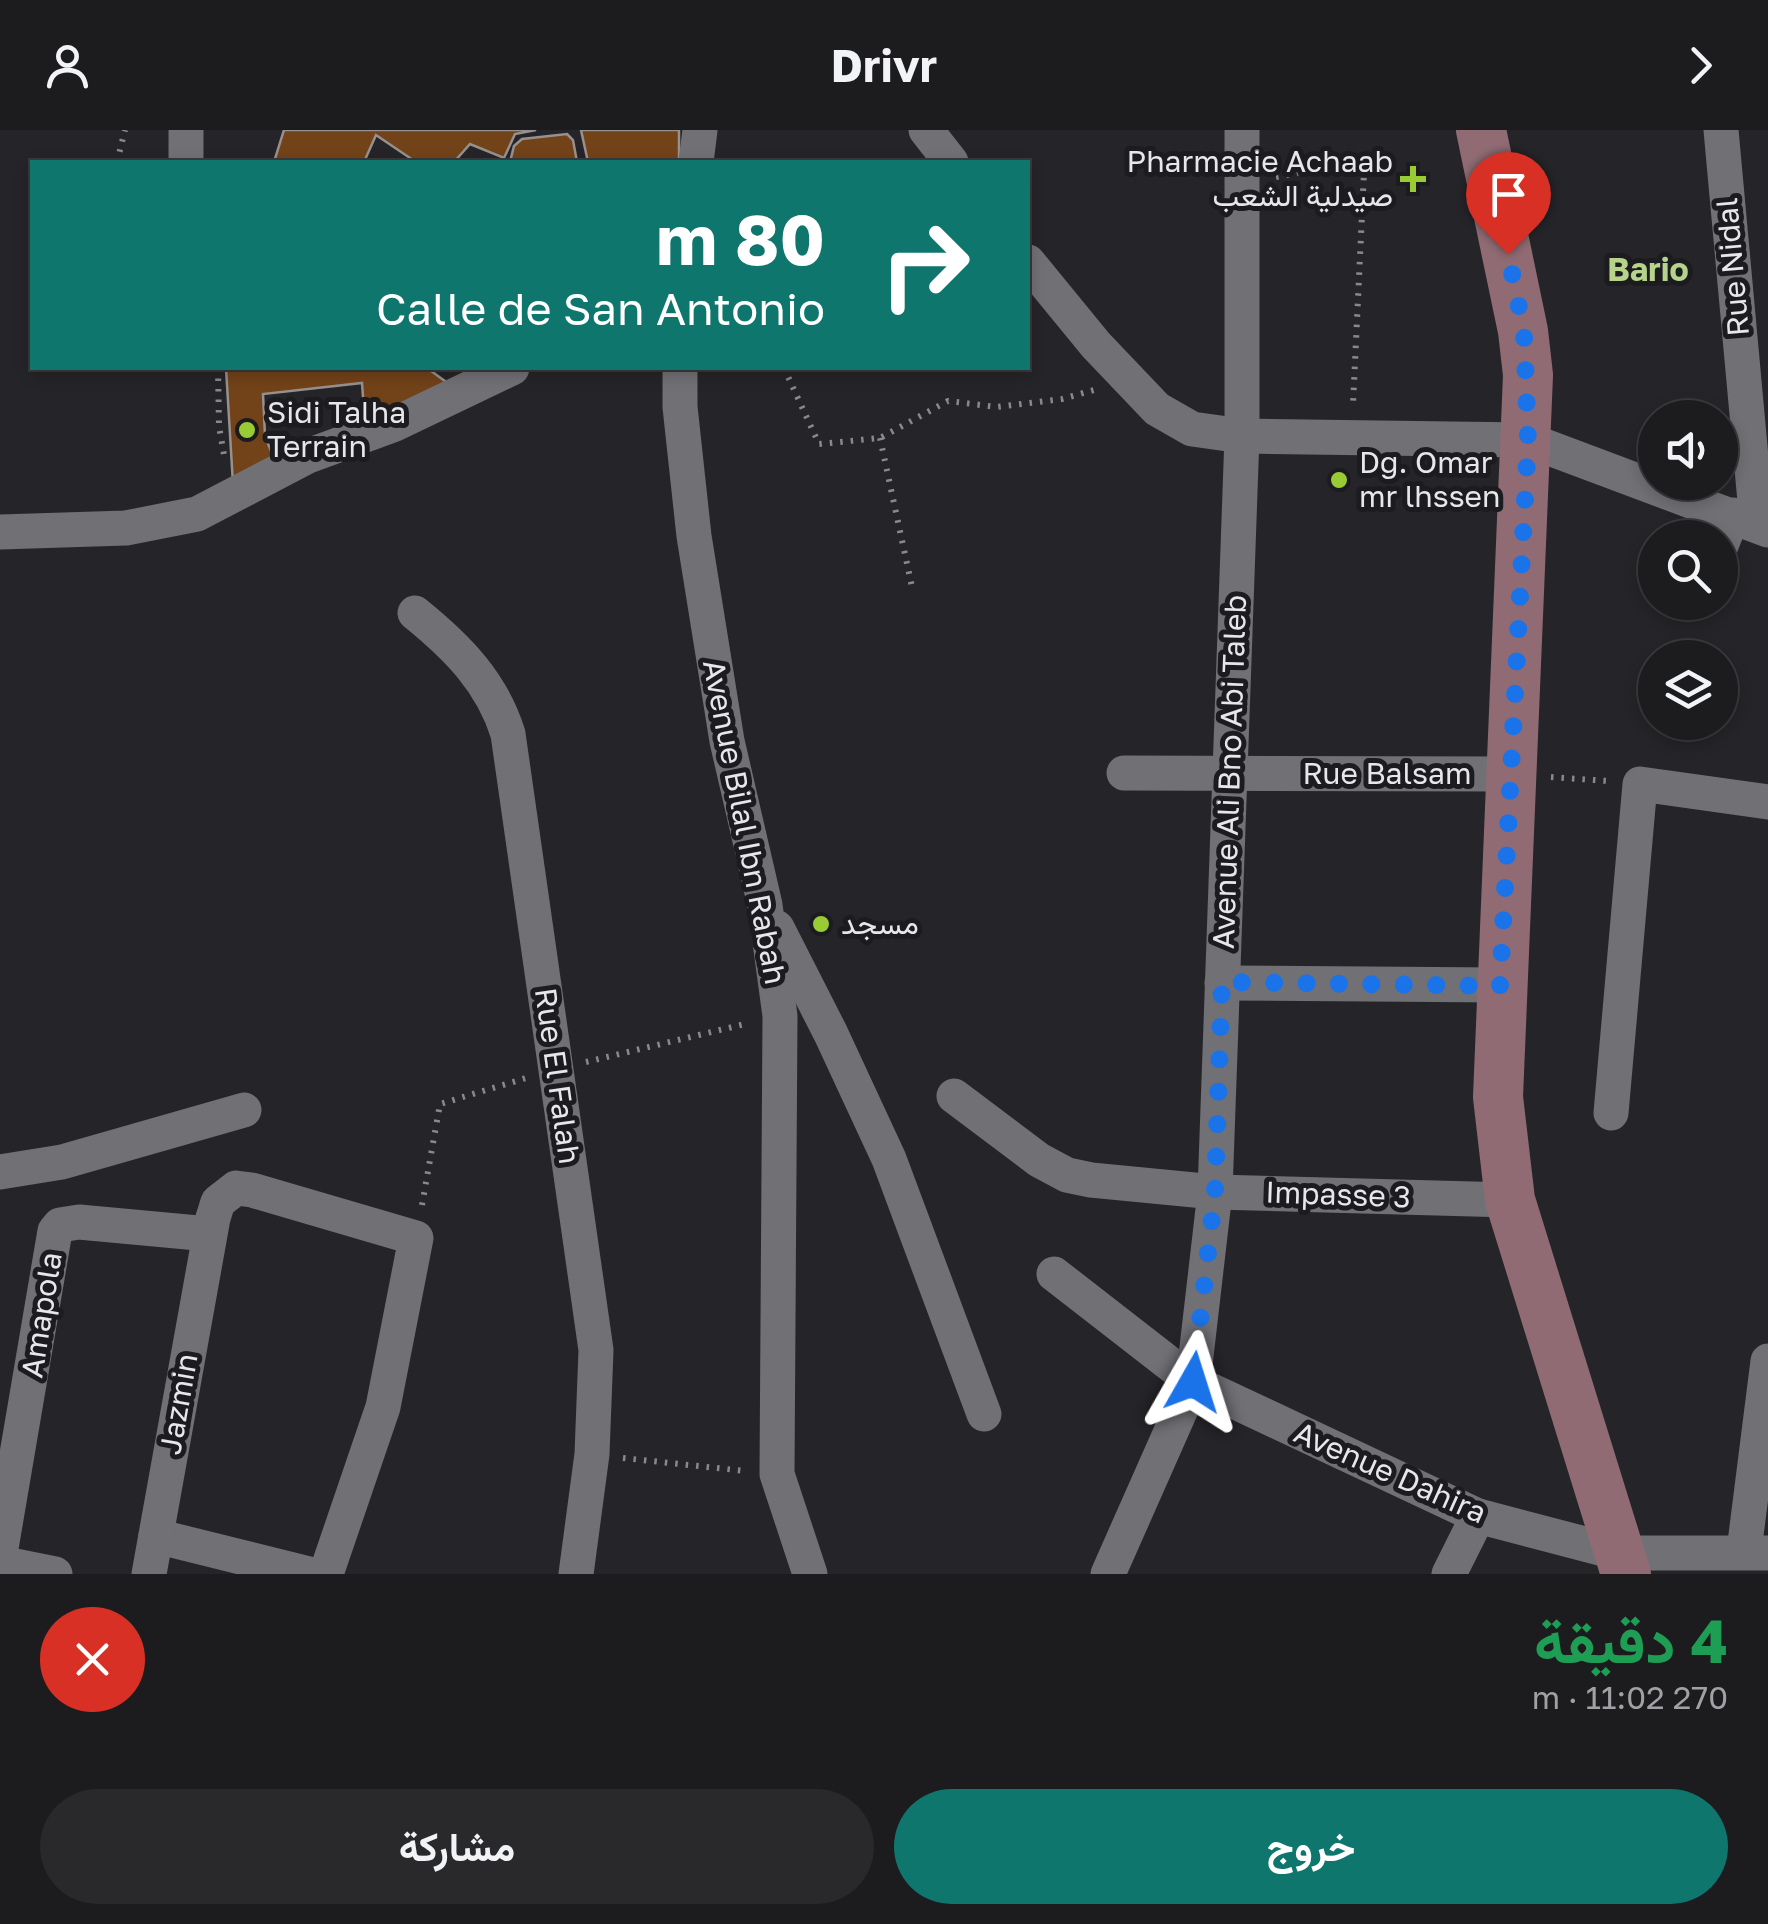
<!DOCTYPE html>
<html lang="ar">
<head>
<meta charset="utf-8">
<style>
	:root { --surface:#1c1c1f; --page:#29292c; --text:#f1f3f6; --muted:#a0a1a4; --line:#3a3a3d; --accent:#0f766e }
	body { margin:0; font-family:"Golos Text",Vazirmatn,sans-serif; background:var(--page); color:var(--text); direction:rtl; height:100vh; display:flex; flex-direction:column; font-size:38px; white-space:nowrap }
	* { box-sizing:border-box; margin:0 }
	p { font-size:32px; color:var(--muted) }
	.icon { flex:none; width:55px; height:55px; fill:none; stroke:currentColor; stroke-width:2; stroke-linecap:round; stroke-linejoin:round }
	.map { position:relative; height:1444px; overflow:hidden; direction:ltr }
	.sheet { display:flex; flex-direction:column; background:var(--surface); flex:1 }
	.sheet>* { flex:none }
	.hud { position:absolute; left:30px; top:30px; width:1000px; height:210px; border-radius:0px; box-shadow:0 5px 15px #0003,0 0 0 2px var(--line); direction:rtl; background:#0f766e; color:#fff; overflow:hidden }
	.controls { position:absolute; left:1638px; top:270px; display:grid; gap:20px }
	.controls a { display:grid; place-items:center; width:100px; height:100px; border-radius:50%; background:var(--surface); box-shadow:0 5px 15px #0003,0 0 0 2px var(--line); font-size:50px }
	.pin { position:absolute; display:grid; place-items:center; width:85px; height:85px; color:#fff; margin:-102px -42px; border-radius:50% 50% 50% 0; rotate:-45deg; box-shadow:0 0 10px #0007 }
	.pin .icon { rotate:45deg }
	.me { position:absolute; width:110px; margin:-55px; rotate:6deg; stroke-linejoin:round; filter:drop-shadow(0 0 8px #0008) }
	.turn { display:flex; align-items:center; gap:35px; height:210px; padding:0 40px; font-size:45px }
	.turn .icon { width:130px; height:130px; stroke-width:2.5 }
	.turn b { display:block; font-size:70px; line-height:85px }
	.round { display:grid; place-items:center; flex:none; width:105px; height:105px; border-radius:52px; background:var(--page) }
	.head { display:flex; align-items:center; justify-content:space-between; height:170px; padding:0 40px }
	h1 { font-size:60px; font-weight:700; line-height:75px; color:#1e9e55 }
	.action { display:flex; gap:20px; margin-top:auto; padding:20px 40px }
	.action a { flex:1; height:115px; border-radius:60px; background:var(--accent); color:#fff; font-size:40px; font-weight:700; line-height:115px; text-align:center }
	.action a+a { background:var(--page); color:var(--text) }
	header { display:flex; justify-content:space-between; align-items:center; height:130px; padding:0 40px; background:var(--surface); font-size:45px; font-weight:700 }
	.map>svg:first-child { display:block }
	.building { fill:#724219; stroke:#96918e; stroke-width:2.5 }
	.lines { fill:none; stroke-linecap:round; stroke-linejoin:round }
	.path { stroke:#89898c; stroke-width:6; stroke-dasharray:2.5 8; stroke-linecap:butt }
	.street { stroke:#707075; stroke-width:35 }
	.secondary { stroke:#906b73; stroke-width:50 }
	.route { stroke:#1a73e8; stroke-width:18; stroke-dasharray:0 32.4 }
	.poi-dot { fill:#99cb35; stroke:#1c1c20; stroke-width:4 }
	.labels { text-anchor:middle; stroke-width:10; stroke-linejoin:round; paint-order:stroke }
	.poi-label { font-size:30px; fill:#e7e7ea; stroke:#1c1c20; text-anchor:start }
	.street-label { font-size:30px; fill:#e7e7ea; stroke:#1c1c20 }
	.neighbourhood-label { font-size:32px; font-weight:bold; fill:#b6d38b; stroke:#1c1c20 }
</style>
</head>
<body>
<header><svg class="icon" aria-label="forward" viewBox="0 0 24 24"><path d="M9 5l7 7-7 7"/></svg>Drivr<svg class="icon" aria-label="person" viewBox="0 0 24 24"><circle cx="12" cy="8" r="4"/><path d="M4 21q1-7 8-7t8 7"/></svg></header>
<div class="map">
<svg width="1768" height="1444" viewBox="0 0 1768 1444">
	<rect width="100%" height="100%" fill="#252529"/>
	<g class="building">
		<polygon points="284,0 536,0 515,4 504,28 470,14 454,32 416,32 376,5 364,32 274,32"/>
		<polygon points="581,0 679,0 679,31 588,32"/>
		<polygon points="567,4 573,10 577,32 510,32 514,16 522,9"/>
		<polygon points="226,238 427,238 453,257 365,294 362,253 263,264 265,306 275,331 233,354"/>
	</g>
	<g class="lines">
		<g class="path">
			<polyline points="117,32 125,0"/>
			<polyline points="1276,47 1306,41 1364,42 1353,275"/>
			<polyline points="218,238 219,296 225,331"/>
			<polyline points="784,238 819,314 880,308 948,271 997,277 1062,269 1094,260"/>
			<polyline points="880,308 912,457"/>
			<polyline points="1551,647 1608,651"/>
			<polyline points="586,932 749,893"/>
			<polyline points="422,1075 440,974 526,948"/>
			<polyline points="623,1328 745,1341"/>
		</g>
		<g class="street">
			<polyline points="186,0 186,32"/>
			<polyline points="926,0 951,32"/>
			<polyline points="1721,0 1757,393"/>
			<polyline points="696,32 700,0"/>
			<polyline points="1028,132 1096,215 1157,279 1192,299 1242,306 1528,310 1768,400"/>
			<polyline points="680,238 680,277 694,406 727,611 765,775 780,886 777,1344 810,1444"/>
			<polyline points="0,402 126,398 197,384 308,326 395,294 512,238"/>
			<polyline points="1720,418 1733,385"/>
			<path d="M415 483C457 517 492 552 508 604L596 1220 592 1324 576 1444"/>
			<polyline points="1124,643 1509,644"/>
			<polyline points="777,798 831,904 889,1029 984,1284"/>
			<polyline points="1222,853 1500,855"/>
			<polyline points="954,966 1039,1030 1067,1045 1091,1050 1215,1062 1510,1070"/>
			<polyline points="1611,983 1640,654 1768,672"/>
			<polyline points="0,1042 62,1032 244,980"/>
			<polyline points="1054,1144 1193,1252 1478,1386 1619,1423 1768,1423"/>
			<polyline points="156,1406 309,1444"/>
			<polyline points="1744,1421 1768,1231"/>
			<polyline points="0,1424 55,1101 60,1095 79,1092 209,1104"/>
			<polyline points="0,1433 55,1444"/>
			<polyline points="149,1444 213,1088 218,1072 236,1058 252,1060 416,1108 383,1277 326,1444"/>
			<polyline points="1108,1444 1193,1252 1215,1062 1242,306 1242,0"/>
			<polyline points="1449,1444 1478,1386"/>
		</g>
		<polyline class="secondary" points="1481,0 1523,201 1528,245 1498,967 1510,1070 1626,1444"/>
	</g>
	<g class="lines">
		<polyline class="route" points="1193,1252 1215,1062 1222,852 1500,856 1528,310 1524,201 1508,124"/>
	</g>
	<g class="poi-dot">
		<path d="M1408 34h10v10h10v10h-10v10h-10v-10h-10v-10h10z"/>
		<circle cx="247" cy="300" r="10"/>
		<circle cx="1339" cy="350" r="10"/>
		<circle cx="821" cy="794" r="10"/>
	</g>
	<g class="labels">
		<g class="poi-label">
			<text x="1393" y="42" text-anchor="end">Pharmacie Achaab<tspan x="1393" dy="34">صيدلية الشعب</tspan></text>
			<text x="267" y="293">Sidi Talha<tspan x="267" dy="34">Terrain</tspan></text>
			<text x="1359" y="343">Dg. Omar<tspan x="1359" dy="34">mr lhssen</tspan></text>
			<text x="841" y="804">مسجد</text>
		</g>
		<g class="street-label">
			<text transform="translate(1733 137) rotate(-95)" y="10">Rue Nidal</text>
			<text transform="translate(1230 642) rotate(-88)" y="10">Avenue Ali Bno Abi Taleb</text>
			<text x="1387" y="654">Rue Balsam</text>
			<text transform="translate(744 692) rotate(79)" y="10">Avenue Bilal Ibn Rabah</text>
			<text transform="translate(557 946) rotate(82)" y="10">Rue El Falah</text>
			<text transform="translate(1338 1065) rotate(2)" y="10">Impasse 3</text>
			<text transform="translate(42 1185) rotate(-81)" y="10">Amapola</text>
			<text transform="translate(179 1274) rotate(-80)" y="10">Jazmin</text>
			<text transform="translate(1390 1343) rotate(24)" y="10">Avenue Dahira</text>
		</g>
		<g class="neighbourhood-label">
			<text x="1648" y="151">Bario</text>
		</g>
	</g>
</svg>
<div class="controls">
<a><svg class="icon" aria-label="sound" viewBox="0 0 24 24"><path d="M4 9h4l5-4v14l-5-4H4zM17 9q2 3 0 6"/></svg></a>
<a><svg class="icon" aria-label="search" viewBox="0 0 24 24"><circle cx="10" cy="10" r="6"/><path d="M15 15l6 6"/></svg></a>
<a><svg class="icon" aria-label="layers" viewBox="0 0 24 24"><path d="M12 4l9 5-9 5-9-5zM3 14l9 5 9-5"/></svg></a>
</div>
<div class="pin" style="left:1508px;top:124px;background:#d93025"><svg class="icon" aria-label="arrive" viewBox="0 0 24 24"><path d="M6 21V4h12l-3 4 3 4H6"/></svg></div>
<svg class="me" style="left:1193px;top:1252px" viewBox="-20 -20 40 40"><path d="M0-17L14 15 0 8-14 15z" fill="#1a73e8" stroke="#fff" stroke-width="4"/></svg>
<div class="hud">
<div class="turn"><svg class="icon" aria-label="right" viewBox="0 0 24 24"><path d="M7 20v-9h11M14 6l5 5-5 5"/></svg><div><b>80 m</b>Calle de San Antonio</div></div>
</div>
</div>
<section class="sheet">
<div class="head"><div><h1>4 دقيقة</h1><p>270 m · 11:02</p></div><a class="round" style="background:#d93025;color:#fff"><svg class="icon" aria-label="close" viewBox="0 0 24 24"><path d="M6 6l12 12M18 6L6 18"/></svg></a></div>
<div class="action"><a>خروج</a><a>مشاركة</a></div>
</section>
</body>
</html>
